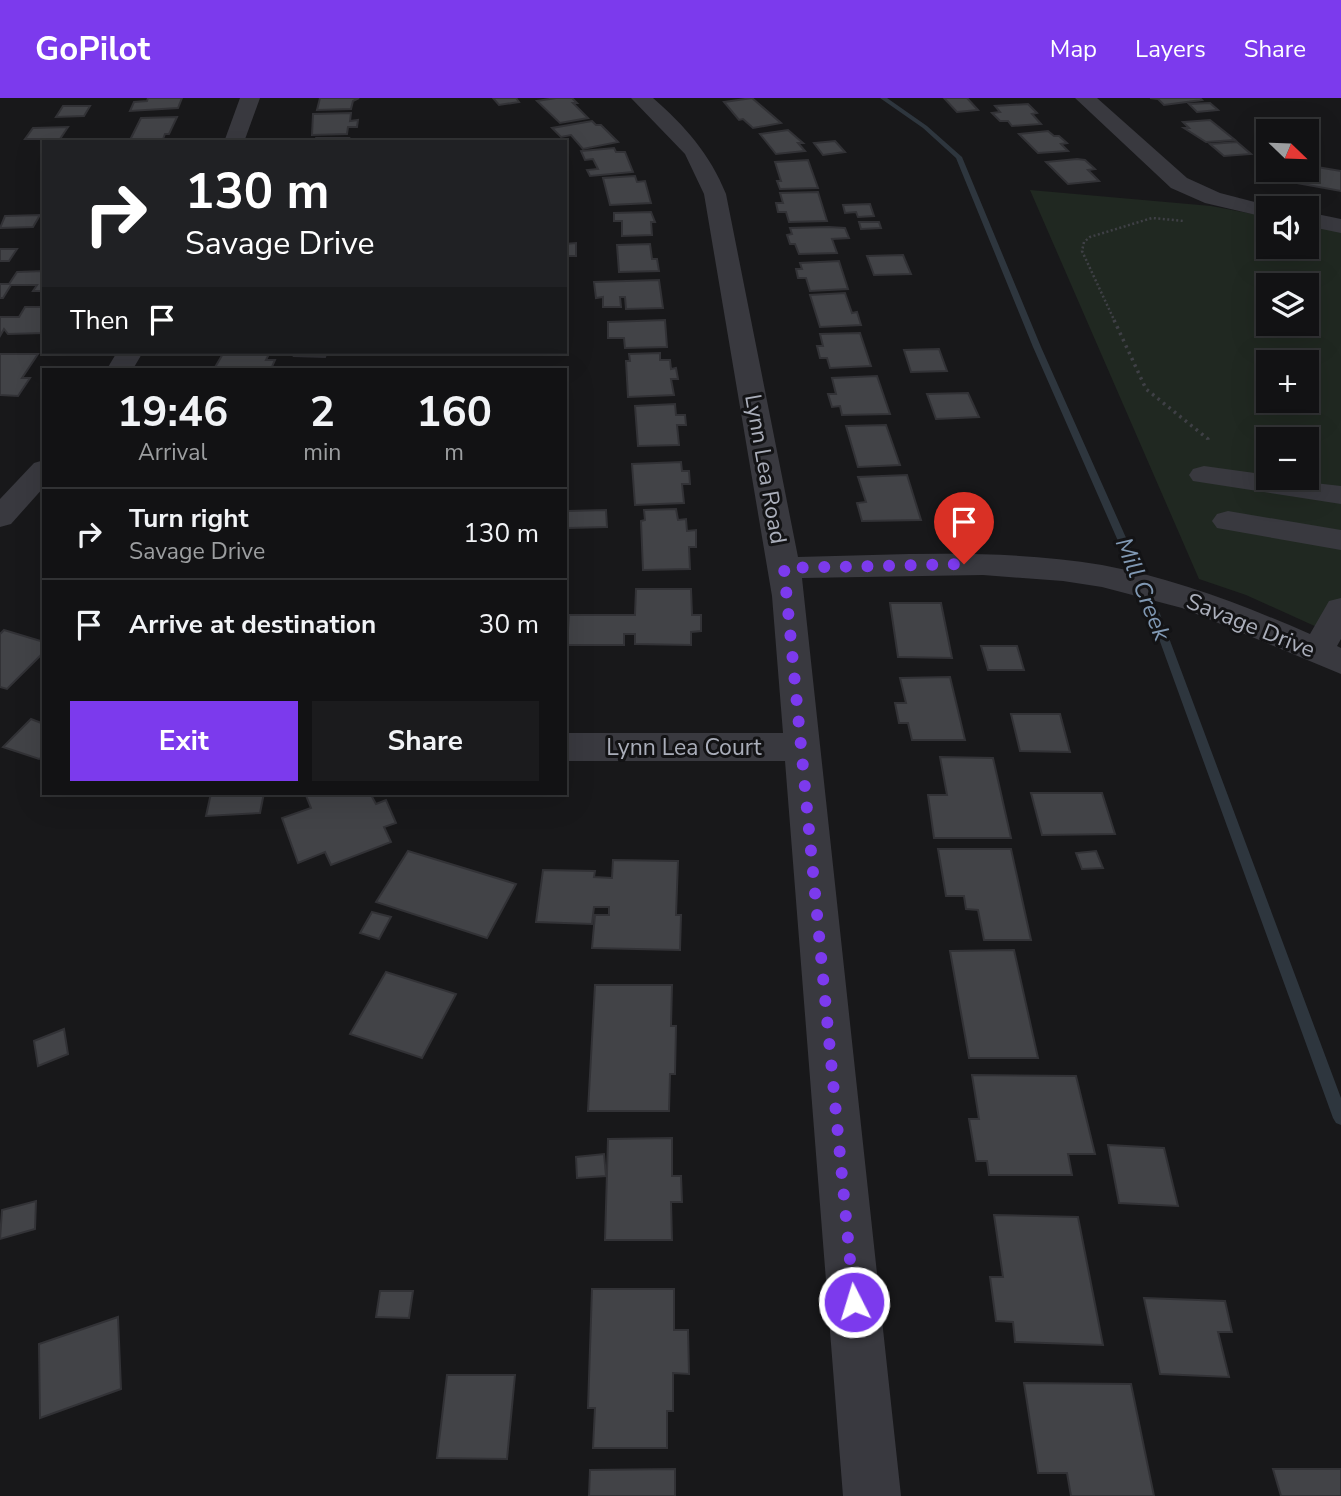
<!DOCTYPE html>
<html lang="en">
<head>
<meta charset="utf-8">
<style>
	:root { --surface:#121214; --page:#1b1b1d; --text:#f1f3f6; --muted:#9c9ea0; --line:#313234; --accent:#7c3aed }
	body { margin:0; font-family:"Nunito Sans",sans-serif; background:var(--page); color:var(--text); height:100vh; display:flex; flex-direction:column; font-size:26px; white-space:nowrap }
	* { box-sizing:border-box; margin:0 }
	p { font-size:23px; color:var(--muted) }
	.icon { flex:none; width:38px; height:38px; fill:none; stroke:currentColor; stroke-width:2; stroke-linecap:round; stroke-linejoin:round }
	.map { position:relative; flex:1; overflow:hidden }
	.side { position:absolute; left:42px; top:270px; width:525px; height:427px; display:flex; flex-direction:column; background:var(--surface); border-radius:0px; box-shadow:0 7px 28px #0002,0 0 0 2px var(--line) }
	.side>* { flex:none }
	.top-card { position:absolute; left:42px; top:42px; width:525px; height:214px; border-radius:0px; box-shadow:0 7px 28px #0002,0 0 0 2px var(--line); background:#202124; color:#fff; overflow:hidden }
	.needle { width:46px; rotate:113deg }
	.buttons { position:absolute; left:1256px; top:21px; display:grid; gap:14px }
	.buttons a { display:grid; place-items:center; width:63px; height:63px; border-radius:0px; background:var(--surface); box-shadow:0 7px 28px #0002,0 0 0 2px var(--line); font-size:35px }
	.pin { position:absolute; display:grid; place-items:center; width:60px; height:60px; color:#fff; margin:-72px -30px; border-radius:50% 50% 50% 0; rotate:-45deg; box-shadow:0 0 7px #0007 }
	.pin .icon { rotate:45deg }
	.me { position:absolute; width:77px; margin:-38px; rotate:355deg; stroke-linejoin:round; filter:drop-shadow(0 0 5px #0008) }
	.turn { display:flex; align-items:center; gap:24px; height:147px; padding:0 28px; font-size:32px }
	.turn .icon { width:91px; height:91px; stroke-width:2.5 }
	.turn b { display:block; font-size:49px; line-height:60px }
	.then { display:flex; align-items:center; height:66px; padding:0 28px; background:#0003; gap:14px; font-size:26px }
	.eta { display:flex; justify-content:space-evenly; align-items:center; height:119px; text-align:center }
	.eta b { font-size:42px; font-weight:700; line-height:49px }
	.button { display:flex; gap:14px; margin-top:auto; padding:14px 28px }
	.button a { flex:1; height:80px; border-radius:0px; background:var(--accent); color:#fff; font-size:28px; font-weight:700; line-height:80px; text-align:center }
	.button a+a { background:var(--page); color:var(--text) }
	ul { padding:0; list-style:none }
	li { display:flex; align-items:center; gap:21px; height:91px; padding:0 28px; border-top:2px solid var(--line) }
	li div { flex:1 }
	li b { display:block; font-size:26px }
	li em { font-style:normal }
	header { display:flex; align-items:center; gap:42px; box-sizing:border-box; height:98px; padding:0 35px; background:var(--accent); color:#fff }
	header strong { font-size:33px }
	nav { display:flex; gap:38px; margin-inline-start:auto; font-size:24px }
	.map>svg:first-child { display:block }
	.green { fill:#202821; fill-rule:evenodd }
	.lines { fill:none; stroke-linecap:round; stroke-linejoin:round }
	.stream { fill:#2e363e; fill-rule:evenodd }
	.building { fill:#424347; stroke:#323236; stroke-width:2 }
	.path-far1 { stroke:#3f4046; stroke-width:2.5; stroke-dasharray:2 2.5; stroke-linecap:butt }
	.path { stroke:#3f4046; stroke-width:3.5; stroke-dasharray:2.5 4.5; stroke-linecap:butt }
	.minor { fill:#39393f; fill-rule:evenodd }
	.route { stroke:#7c3aed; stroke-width:12; stroke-dasharray:0 21.6 }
	.labels { text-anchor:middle; stroke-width:6; stroke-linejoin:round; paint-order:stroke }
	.street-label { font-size:23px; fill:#aaaeba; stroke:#131315 }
	.water-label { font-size:24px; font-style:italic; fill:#8199b4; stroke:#131315 }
</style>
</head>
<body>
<header>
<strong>GoPilot</strong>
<nav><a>Map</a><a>Layers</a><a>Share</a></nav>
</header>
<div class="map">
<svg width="1341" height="1398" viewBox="0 0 1341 1398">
	<rect width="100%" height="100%" fill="#18181a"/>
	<path class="green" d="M1030 92 1211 108 1269 119V149H1307V127L1341 134V540L1246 497 1199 481ZM1269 187H1307V226H1269ZM1269 264H1307V303H1269ZM1269 341H1307V380H1269Z"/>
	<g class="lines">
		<polygon class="stream" points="880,0 887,0 927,28 962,59 1041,249 1160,516 1341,1000 1341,1027 1336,1025 1333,1020 1150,516 1033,249 956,60 923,30"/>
	</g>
	<g class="building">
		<polygon points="148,0 182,0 178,10 130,13 134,4 147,3"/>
		<polygon points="320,0 359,0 353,3 351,11 317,12"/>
		<polygon points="493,0 516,0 519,4 499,7"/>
		<polygon points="556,0 572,0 577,5 573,5 588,20 560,25 537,3"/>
		<polygon points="752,0 781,25 753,30 743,21 739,22 724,4"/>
		<polygon points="944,0 967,0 978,12 957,14"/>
		<polygon points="1150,0 1200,0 1202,2 1164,7 1158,1"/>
		<polygon points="1210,5 1218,12 1197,14 1189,6"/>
		<polygon points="1028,6 1037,15 1032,16 1041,26 1012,28 1008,23 1000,23 992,15 1000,14 995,8"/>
		<polygon points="63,8 90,8 84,18 56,19"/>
		<polygon points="351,15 350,23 358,22 357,29 348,29 347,36 312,37 313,16"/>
		<polygon points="177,19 169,36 165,36 163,41 130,42 141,20"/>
		<polygon points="1210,22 1235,42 1206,44 1184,30 1189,30 1183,24"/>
		<polygon points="592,23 596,27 601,27 618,44 583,51 571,37 561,39 552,30"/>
		<polygon points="68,29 60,41 25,41 33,30"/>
		<polygon points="788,32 803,45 798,45 805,53 776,56 760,36"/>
		<polygon points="1048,33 1054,38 1059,38 1067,45 1061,46 1068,53 1038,55 1019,36"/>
		<polygon points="316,40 349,40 347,44 314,44"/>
		<polygon points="835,43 845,54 823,57 814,45"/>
		<polygon points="1237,44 1251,56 1224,58 1210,46"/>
		<polygon points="614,50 616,54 625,54 633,74 590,78 587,72 598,71 593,61 585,62 581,53"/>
		<polygon points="1077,61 1085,62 1095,71 1088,72 1099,83 1068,86 1046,64"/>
		<polygon points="808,62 818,90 780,91 777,83 781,83 775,64"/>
		<polygon points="1311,68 1341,73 1341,93 1280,82 1283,72 1310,72"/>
		<polygon points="635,78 637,84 645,83 651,105 610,107 603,80"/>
		<polygon points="818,94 827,123 789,124 786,114 778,114 776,105 783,105 780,95"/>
		<polygon points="870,106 874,118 858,119 856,114 845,115 843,107"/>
		<polygon points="651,114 655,124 651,124 652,137 622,138 622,123 614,123 614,115"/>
		<polygon points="40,117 33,129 0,130 5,118"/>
		<polygon points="859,124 879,124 881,130 861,131"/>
		<polygon points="829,129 845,130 849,140 832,141 837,155 799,156 795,146 790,146 787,137 792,136 790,130"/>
		<polygon points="576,145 576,158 565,158 565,146"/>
		<polygon points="650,146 652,161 657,161 659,173 619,174 617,147"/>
		<polygon points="0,151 17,151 9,163 0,163"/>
		<polygon points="903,157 911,176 874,177 867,158"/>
		<polygon points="839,163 848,191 810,193 806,180 798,180 796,171 802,171 800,165"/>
		<polygon points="44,173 44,193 33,193 37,187 11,187 3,200 0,200 0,186 9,186 17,174"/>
		<polygon points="659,182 663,210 626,211 625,199 620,199 621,209 603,209 603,199 596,200 594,184"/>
		<polygon points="845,195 852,215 857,214 861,227 820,229 810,197"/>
		<polygon points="25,209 44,209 44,235 8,236 4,231 0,238 0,219 19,219"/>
		<polygon points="665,222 667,249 625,250 624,240 608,240 608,224"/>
		<polygon points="860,235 871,268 830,270 827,260 820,260 817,248 823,248 820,236"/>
		<polygon points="939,251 947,273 911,274 904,252"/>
		<polygon points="224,254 270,254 266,262 275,262 271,271 214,271"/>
		<polygon points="296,254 327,254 325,259 294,258"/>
		<polygon points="660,255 660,262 670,262 671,271 676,270 678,281 671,281 674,297 628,299 626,263 630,263 629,256"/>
		<polygon points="0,256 38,256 22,280 30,280 18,298 0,297"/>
		<polygon points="877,278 890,316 842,317 840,308 832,309 828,296 836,296 832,280"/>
		<polygon points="968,295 979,319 936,321 927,296"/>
		<polygon points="675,306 676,317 685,317 686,327 677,327 679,347 638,348 635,308"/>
		<polygon points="886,327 900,367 858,369 846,328"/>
		<polygon points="681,364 682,373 689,373 690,386 682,386 684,405 635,407 632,366"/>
		<polygon points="907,377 921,422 862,423 857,405 866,404 858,379"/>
		<polygon points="966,409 987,410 989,420 968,419"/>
		<polygon points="676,411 678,422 686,421 687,433 696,432 696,449 689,449 690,471 643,472 641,423 645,422 644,412"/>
		<polygon points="606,412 607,429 568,430 568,413"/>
		<polygon points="636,491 691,491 692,517 701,517 701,533 691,534 691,547 635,546 635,536 624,536 624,547 567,547 569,517 635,517"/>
		<polygon points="890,505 941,505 952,560 898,559"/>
		<polygon points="4,532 44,544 44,554 7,591 0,589 0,536"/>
		<polygon points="981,548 1017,548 1024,572 988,572"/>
		<polygon points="950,579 965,642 912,642 908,625 899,625 895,605 906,605 900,580"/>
		<polygon points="1011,616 1060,616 1070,654 1020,653"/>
		<polygon points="31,621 44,626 44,658 39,661 3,649"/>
		<polygon points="940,659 993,660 1011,740 934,740 928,697 947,697"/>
		<polygon points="211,695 264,695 260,715 206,718"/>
		<polygon points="305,695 370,695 376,706 386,702 396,725 384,729 391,744 331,767 325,754 298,765 282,720 311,710"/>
		<polygon points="1031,695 1102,695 1115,736 1042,737"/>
		<polygon points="938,751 1011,751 1031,842 984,842 978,812 966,811 964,798 946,798"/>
		<polygon points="408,753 516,786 487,840 376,804"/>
		<polygon points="1096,753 1103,770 1082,771 1076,755"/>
		<polygon points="613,762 678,763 676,817 681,817 680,852 592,850 595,817 609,817 609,809 594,809 592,826 536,824 543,772 595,773 594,779 612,780"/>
		<polygon points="372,814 391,819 379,841 360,835"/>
		<polygon points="1014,852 1038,960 969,960 950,853"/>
		<polygon points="386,874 456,896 422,960 350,936"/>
		<polygon points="595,887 672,887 671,928 676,928 675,976 670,976 669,1013 588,1013"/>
		<polygon points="64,931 68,956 38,968 34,943"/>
		<polygon points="972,977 1076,978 1095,1056 1068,1056 1072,1077 989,1077 987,1063 976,1063 969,1021 979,1021"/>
		<polygon points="672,1040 672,1078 681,1078 682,1104 671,1104 672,1142 605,1142 608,1041"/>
		<polygon points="1108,1047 1164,1050 1178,1108 1119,1105"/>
		<polygon points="604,1056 606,1078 577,1080 576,1059"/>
		<polygon points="36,1103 35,1131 0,1141 2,1112"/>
		<polygon points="994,1117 1078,1119 1103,1247 1015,1244 1013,1224 996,1223 990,1179 1003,1179"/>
		<polygon points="592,1191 674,1191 674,1232 688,1232 689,1276 673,1275 673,1313 667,1313 667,1350 593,1350 595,1310 588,1310"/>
		<polygon points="380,1193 413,1193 409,1220 376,1219"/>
		<polygon points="1144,1200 1225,1203 1232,1234 1218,1234 1229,1279 1160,1276"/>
		<polygon points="118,1219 121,1291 40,1320 39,1246"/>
		<polygon points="447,1277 515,1277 507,1361 437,1360"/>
		<polygon points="1024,1285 1131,1286 1154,1398 1071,1398 1067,1375 1038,1375"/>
		<polygon points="675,1371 675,1398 589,1398 590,1372"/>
		<polygon points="1273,1371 1341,1371 1341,1398 1281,1398"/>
	</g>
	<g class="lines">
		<polyline class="path-far1" points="1115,224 1082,153 1084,144 1090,139 1152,120 1184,123"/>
		<polyline class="path" points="1114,222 1146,291 1208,341 1209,346"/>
		<g class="minor">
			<polygon points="240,0 260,0 244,44 224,44"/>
			<path d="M631 0H653C685 28 710 56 726 96L798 459C899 457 1002 450 1102 467 1174 480 1243 507 1310 536L1329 503 1341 500V541L1337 548 1341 550V576L1182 510 1102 489 1063 483 983 477 802 480 901 1398H843L785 663H565V635H783L772 498 704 96 685 56Z"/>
			<polygon points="1075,0 1097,0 1187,80 1220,95 1278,110 1269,110 1269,120 1205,105 1171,90"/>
			<polygon points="1307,114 1341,121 1341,135 1307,128"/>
			<polygon points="117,254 143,254 133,271 107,271"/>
			<polygon points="44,362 44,389 11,426 0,429 0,401 34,365"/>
			<polygon points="1204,368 1269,377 1269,380 1341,388 1341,406 1193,383 1189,377 1193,371"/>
			<polygon points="1228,413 1341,432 1341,452 1217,430 1212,423 1217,416"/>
		</g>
	</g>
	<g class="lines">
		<polyline class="route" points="854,1204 784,470 964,466"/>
	</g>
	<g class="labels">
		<g class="street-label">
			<text transform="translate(766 371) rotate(80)" y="8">Lynn Lea Road</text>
			<text transform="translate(1251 527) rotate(22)" y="8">Savage Drive</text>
			<text x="684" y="657">Lynn Lea Court</text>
		</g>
		<g class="water-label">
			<text transform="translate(1143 491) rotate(68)" y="8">Mill Creek</text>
		</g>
	</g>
</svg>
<div class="buttons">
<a><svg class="needle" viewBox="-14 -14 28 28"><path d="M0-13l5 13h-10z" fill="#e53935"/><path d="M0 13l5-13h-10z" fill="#9c9ea0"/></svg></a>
<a><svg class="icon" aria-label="sound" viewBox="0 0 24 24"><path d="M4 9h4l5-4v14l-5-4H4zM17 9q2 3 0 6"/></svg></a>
<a><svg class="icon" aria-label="layers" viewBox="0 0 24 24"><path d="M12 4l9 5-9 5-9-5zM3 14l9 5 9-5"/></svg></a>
<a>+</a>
<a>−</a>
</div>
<div class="pin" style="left:964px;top:466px;background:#d93025"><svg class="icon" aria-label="arrive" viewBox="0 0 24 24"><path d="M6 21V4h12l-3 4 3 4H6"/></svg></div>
<svg class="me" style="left:854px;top:1204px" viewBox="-20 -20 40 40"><circle r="17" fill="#7c3aed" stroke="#fff" stroke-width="3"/><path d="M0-11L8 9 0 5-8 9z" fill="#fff"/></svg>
<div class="top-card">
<div class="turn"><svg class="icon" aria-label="right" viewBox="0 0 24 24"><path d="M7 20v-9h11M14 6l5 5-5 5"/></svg><div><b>130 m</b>Savage Drive</div></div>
<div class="then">Then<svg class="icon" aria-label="arrive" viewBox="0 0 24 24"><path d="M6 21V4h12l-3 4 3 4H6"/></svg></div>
</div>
<section class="side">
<div class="eta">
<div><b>19:46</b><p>Arrival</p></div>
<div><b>2</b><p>min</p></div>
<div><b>160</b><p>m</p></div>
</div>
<ul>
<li><svg class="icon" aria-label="right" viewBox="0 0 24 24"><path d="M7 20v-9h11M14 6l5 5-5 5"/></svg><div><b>Turn right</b><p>Savage Drive</p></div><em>130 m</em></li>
<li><svg class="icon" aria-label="arrive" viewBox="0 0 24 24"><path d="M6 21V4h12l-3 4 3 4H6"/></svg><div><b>Arrive at destination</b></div><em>30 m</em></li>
</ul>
<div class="button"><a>Exit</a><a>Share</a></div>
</section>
</div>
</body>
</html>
